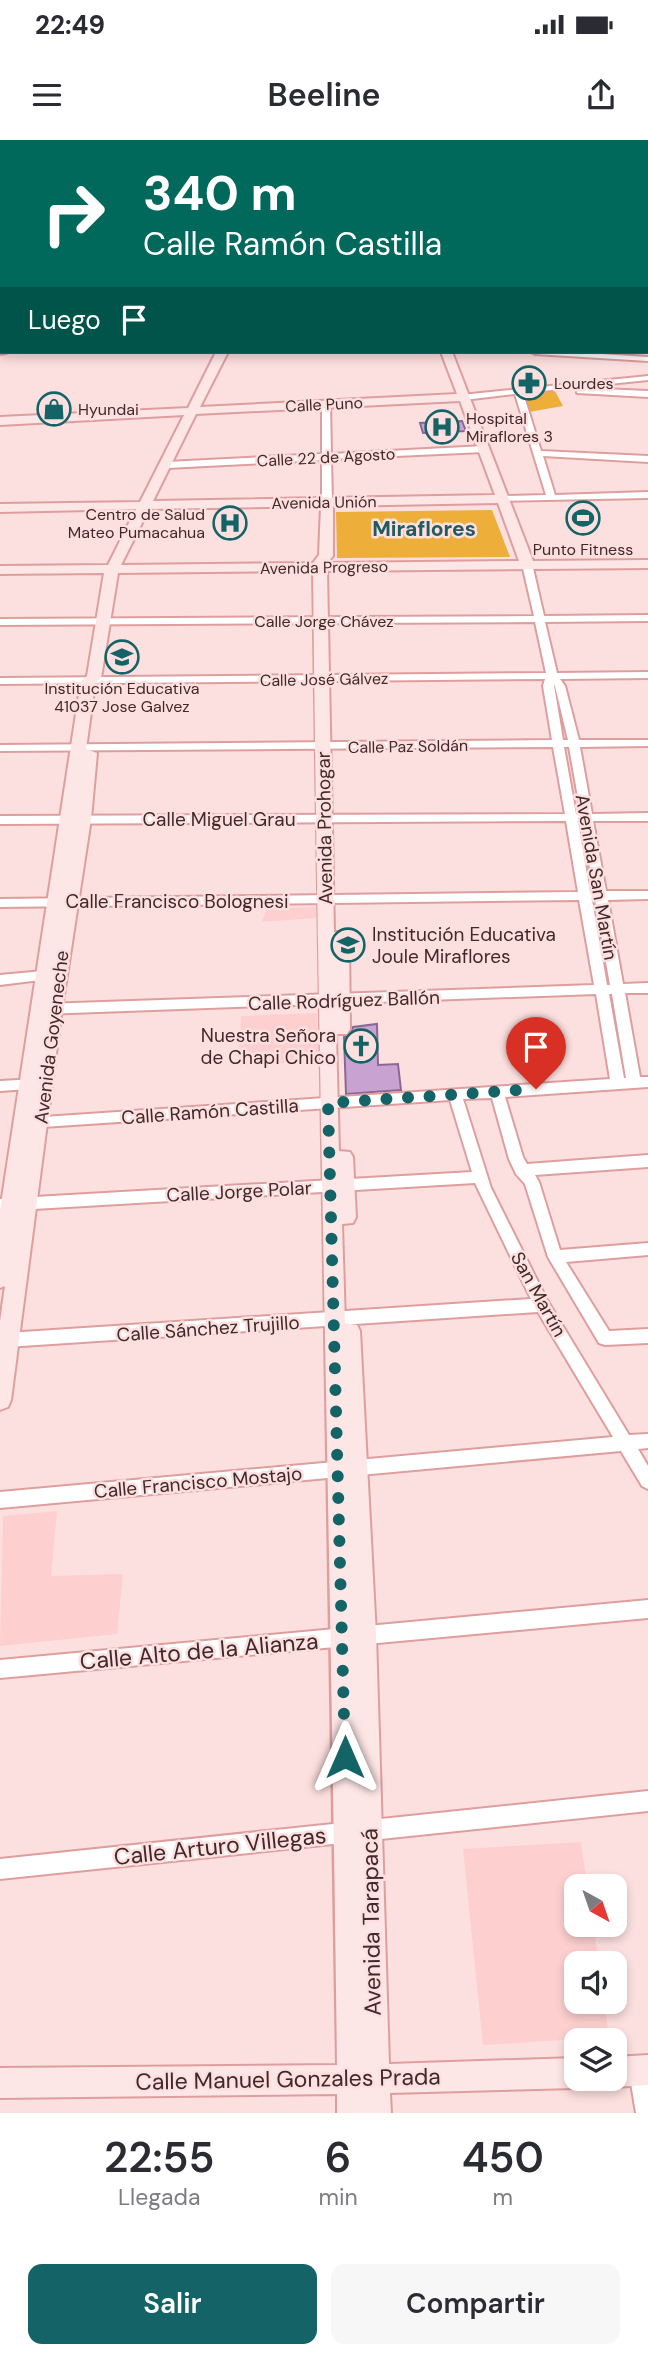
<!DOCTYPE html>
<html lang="es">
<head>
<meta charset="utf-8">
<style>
	:root { --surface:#fff; --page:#f7f7f7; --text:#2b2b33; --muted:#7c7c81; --accent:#146467 }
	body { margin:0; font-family:"DM Sans",sans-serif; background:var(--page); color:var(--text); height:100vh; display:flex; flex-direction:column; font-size:26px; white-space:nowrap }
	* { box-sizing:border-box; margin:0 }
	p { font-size:23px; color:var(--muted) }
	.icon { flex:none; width:38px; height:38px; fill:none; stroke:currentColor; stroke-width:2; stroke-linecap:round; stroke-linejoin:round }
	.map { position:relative; height:1973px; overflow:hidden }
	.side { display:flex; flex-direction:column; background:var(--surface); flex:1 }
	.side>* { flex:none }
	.banner { position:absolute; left:0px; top:0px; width:649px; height:214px; box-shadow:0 4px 10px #0003; background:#00695c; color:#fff; overflow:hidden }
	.needle { width:46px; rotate:140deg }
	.tools { position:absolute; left:564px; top:1734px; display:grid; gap:14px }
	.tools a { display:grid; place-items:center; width:63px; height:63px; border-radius:14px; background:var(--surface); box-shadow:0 4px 10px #0003; font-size:35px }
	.pin { position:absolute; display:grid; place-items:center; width:60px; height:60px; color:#fff; margin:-72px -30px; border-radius:50% 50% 50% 0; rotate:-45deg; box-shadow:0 0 7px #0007 }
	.pin .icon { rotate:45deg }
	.me { position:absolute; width:77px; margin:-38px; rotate:0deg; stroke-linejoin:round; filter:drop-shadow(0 0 5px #0008) }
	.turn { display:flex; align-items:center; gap:24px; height:147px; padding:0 28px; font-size:32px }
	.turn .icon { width:91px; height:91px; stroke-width:2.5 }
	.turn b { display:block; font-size:49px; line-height:60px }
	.then { display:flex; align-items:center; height:66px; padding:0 28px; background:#0003; gap:14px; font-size:26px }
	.eta { display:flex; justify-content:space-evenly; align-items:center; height:119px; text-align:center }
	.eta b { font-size:42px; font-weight:600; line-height:49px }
	.cta { display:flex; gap:14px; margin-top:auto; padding:14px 28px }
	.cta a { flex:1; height:80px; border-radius:14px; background:var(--accent); color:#fff; font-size:28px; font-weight:600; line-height:80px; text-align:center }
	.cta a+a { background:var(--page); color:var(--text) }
	.status { display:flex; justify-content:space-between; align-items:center; height:49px; padding:0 35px; background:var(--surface); direction:ltr }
	.status svg { height:19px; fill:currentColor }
	header { display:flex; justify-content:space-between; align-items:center; height:91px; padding:0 28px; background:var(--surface); font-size:32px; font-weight:600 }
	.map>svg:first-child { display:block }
	.built { fill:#fecfcf }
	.green { fill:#eeaf3a }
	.building { fill:#c8a3d2; stroke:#8b6894; stroke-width:2 }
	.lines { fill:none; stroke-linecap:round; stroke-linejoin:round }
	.street-casing { stroke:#df9e9e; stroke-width:4 }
	.secondary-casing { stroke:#df9e9e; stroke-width:4 }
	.street { fill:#fff; fill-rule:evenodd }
	.secondary { fill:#fde6e6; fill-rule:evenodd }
	.route { stroke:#146467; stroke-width:12; stroke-dasharray:0 21.6 }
	.labels { text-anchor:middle; stroke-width:5; stroke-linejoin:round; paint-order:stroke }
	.far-poi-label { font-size:16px; fill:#422828; stroke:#fce0df; text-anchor:start }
	.far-street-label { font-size:16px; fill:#422828; stroke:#fce0df }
	.street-label { font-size:19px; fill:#422828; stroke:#fce0df }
	.poi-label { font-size:19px; fill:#422828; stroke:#fce0df; text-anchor:start }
	.far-district-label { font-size:21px; font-weight:bold; fill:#215b5e; stroke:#fce0df }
	.near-street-label { font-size:23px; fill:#422828; stroke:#fce0df }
</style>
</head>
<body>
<div class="status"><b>22:49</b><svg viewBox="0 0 49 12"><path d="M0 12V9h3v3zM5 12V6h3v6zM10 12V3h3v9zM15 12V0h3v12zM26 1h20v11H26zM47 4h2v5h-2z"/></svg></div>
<header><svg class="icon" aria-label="menu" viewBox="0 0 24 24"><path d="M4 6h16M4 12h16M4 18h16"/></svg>Beeline<svg class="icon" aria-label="share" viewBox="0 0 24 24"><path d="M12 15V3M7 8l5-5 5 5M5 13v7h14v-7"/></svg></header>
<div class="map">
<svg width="648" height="1973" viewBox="0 0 648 1973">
	<rect width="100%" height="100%" fill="#fce0df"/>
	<g class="built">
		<polygon points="317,767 316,778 262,782 267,768"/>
		<polygon points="317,873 318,921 238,926 241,876"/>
		<polygon points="57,1371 51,1436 123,1434 117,1494 0,1506 3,1376"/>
		<polygon points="581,1702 587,1746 576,1746 576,1785 593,1785 599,1823 576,1824 576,1862 604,1862 609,1897 483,1905 463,1709"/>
	</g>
	<g class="green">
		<polygon points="555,251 563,266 529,272 522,255"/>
		<polygon points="492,370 510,417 337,418 336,372"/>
	</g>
	<g class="building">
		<polygon points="462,281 466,291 423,293 420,283"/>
		<polygon points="377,884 378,925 398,924 401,950 346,954 344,897 349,895 353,887"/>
	</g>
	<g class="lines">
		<defs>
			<g id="street">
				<polygon points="187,0 223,0 227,2 189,2"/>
				<polygon points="238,0 244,0 237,2"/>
				<polygon points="429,0 435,0 428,2"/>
				<polygon points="527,0 553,0 557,2 529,2"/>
				<rect x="618" y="0" width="6" height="2"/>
				<rect x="0" y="135" width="2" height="4"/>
				<polygon points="531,212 570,212 648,217 648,221 535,214"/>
				<polygon points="648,236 648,240 523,253 541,311 648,316 648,322 543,316 555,355 648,352 648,358 501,361 501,357 504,356 546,355 515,254 464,260 461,259 461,255"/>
				<polygon points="580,248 648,251 648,257 577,253 577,249"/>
				<polygon points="326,260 330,263 331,314 484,306 488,309 484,312 331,319 332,362 327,365 322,362 322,320 167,328 163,325 167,322 322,314 322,263"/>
				<path d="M527 421 532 424 544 476 648 475V481L545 482 557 533 648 532V538L560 539 565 546 579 600H648V606L580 607 592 674 648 673V681H593L606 751H648V759L608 760 623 844 648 843V853H625L640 937H648V947L505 957 523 1017 527 1024 648 1015V1027L535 1035 539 1042 560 1110 648 1103V1115L566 1122 609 1191 648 1189V1203L605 1205 599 1203 548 1117 525 1044 516 1034 509 1019 492 958 463 959 491 1048 547 1160 629 1295 648 1294V1308L638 1309 648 1326V1349L642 1346 621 1311 0 1368V1352L613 1297 538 1172 7 1207 0 1202 1 1195 7 1193 531 1159 475 1043 0 1071V1059L472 1032 450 960 28 988 23 987 21 983 23 979 28 978 610 939 596 854 44 874 37 869 44 864 594 845 579 760 0 767V759L578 752 566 681 0 684V676L565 674 553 607 0 611V605L552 600 543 546 545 539 0 544V538L546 533 535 482 0 485V479L534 476 522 424ZM554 545 555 546 568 600H563ZM564 607H569L581 674H576ZM578 681H582L594 752H590ZM592 760H595L610 845H607ZM609 854H612L626 938H624Z"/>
				<polygon points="43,831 48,833 49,836 48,839 0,845 0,835"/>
				<polygon points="37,939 42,940 44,944 42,948 0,951 0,941"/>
				<polygon points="648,1460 648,1478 0,1538 0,1520"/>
				<polygon points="648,1651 648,1671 0,1739 0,1719"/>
				<polygon points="640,1920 648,1925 648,1973 636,1973 629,1931 633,1924"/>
			</g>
			<g id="secondary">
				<polygon points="60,0 68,0 59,2"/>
				<polygon points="325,0 333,0 324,2"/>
				<polygon points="496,0 504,0 495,2"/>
				<polygon points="0,19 2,20 2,26 0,25"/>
				<rect x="0" y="57" width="2" height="6"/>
				<polygon points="2,76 2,83 0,84 0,77"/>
				<rect x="0" y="161" width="2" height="6"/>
				<rect x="0" y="191" width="2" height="6"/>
				<polygon points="0,208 2,212 7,212 6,213 0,214"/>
				<path d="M216 212H228L200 267 457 254 441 212H452L533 421 648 420V428L327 431 334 792H346L349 796 350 889 347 894H336L339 1011 350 1012 353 1017 356 1077 353 1083 342 1084 345 1183 357 1185 360 1191 376 1495 389 1924 576 1918V1939H588L586 1943 576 1948 390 1953 391 1973H337V1954L0 1958V1928L337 1925C331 1427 318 929 313 431L118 433 101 538 95 543 86 609 97 613 91 679 62 868 11 1260 8 1267 0 1270V1181L5 1146 0 1148V1071L81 541 87 536 104 433 0 434V426L108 425 136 369 0 372V364L140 362 184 275 0 285V277L188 268ZM460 261 495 355 153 361 196 274ZM498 363 519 421 327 423 333 416V366ZM321 366 319 415 313 423 121 425 149 369Z"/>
				<polygon points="648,1915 648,1945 614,1947 604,1942 602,1939 614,1939 614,1917"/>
			</g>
		</defs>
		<use href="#street" class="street-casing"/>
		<use href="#secondary" class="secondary-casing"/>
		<use href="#street" class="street"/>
		<use href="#secondary" class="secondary"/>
	</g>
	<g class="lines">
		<polyline class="route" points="345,1617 328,963 536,949"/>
	</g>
	<defs>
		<symbol id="pharmacy-ring" viewBox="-11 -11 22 22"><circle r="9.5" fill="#fce0df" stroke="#146467" stroke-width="1.5"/><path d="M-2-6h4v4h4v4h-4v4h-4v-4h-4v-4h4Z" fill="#146467"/></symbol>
		<symbol id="shop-ring" viewBox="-11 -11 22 22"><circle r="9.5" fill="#fce0df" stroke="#146467" stroke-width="1.5"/><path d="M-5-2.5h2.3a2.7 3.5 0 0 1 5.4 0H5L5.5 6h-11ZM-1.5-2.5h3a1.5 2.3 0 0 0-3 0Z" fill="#146467"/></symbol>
		<symbol id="hospital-ring" viewBox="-11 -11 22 22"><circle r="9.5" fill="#fce0df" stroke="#146467" stroke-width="1.5"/><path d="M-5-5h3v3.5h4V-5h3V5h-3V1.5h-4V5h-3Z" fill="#146467"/></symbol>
		<symbol id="stadium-ring" viewBox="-11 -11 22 22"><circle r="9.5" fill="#fce0df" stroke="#146467" stroke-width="1.5"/><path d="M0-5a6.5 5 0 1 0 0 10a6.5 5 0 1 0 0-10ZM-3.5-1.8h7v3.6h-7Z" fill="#146467"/></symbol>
		<symbol id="school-ring" viewBox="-11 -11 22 22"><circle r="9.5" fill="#fce0df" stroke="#146467" stroke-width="1.5"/><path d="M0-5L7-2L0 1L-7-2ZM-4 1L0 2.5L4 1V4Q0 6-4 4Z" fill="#146467"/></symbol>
		<symbol id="church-ring" viewBox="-11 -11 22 22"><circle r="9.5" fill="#fce0df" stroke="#146467" stroke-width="1.5"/><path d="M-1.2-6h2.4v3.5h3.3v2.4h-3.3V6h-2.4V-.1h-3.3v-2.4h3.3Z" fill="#146467"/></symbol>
	</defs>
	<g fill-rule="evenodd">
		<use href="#pharmacy-ring" x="510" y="224" width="38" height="38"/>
		<use href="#shop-ring" x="35" y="250" width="38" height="38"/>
		<use href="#hospital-ring" x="423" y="268" width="38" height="38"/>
		<use href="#stadium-ring" x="564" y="359" width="38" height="38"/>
		<use href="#hospital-ring" x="211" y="364" width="38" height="38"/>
		<use href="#school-ring" x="103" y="498" width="38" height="38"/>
		<use href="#school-ring" x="329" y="786" width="38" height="38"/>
		<use href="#church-ring" x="342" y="887" width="38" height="38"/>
	</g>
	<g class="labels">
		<g class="far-poi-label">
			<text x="554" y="249">Lourdes</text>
			<text x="78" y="275">Hyundai</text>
			<text x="466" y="284">Hospital<tspan x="466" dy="18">Miraflores 3</tspan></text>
			<text x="205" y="380" text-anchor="end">Centro de Salud<tspan x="205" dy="18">Mateo Pumacahua</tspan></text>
			<text x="583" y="415" text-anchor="middle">Punto Fitness</text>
			<text x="122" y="554" text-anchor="middle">Institución Educativa<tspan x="122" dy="18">41037 Jose Galvez</tspan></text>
		</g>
		<g class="far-street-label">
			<text transform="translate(324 264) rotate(-3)" y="6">Calle Puno</text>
			<text transform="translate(326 317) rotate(-3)" y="6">Calle 22 de Agosto</text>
			<text transform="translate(324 362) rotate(-1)" y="6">Avenida Unión</text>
			<text transform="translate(324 427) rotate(-1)" y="6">Avenida Progreso</text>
			<text x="324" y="487">Calle Jorge Chávez</text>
			<text transform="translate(324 539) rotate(-1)" y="6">Calle José Gálvez</text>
			<text transform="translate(408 606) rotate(-1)" y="6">Calle Paz Soldán</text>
		</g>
		<g class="street-label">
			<text x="219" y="686">Calle Miguel Grau</text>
			<text transform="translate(324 688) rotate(-91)" y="7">Avenida Prohogar</text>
			<text transform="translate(597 737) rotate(80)" y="7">Avenida San Martín</text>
			<text x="177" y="768">Calle Francisco Bolognesi</text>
			<text transform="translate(344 860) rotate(-2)" y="7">Calle Rodríguez Ballón</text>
			<text transform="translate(51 897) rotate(-83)" y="7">Avenida Goyeneche</text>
			<text transform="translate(210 971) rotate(-4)" y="7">Calle Ramón Castilla</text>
			<text transform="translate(239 1051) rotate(-3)" y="7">Calle Jorge Polar</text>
			<text transform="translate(539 1154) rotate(61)" y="7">San Martín</text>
			<text transform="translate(208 1188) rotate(-4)" y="7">Calle Sánchez Trujillo</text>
			<text transform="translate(198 1342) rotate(-5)" y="7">Calle Francisco Mostajo</text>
		</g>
		<g class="poi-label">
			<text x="372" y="801">Institución Educativa<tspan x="372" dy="22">Joule Miraflores</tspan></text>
			<text x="336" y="902" text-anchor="end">Nuestra Señora<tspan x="336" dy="22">de Chapi Chico</tspan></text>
		</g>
		<g class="far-district-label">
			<text x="424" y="396">Miraflores</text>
		</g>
		<g class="near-street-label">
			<text transform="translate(199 1511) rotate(-5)" y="8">Calle Alto de la Alianza</text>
			<text transform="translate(220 1706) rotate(-6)" y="8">Calle Arturo Villegas</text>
			<text transform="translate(371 1782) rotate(-91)" y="8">Avenida Tarapacá</text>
			<text transform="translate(288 1939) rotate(-1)" y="8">Calle Manuel Gonzales Prada</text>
		</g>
	</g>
</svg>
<div class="tools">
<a><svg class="needle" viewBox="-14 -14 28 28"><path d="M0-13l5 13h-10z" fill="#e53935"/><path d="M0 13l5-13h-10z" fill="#7c7c81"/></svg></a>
<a><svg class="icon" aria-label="sound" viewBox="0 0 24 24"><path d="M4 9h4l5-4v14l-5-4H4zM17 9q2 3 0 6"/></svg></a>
<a><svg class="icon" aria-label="layers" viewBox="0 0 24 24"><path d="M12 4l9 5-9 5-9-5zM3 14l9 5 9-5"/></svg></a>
</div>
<div class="pin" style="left:536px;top:949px;background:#d93025"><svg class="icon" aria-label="arrive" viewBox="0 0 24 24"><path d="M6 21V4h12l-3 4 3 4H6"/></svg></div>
<svg class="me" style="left:345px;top:1617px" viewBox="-20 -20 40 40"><path d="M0-17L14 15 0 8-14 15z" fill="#146467" stroke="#fff" stroke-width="4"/></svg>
<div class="banner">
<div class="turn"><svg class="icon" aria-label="right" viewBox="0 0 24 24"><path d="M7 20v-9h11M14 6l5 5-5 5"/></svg><div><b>340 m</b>Calle Ramón Castilla</div></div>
<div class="then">Luego<svg class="icon" aria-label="arrive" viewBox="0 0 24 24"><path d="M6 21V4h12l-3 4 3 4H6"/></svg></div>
</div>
</div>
<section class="side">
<div class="eta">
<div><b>22:55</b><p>Llegada</p></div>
<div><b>6</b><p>min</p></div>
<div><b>450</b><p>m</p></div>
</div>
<div class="cta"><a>Salir</a><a>Compartir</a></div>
</section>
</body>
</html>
